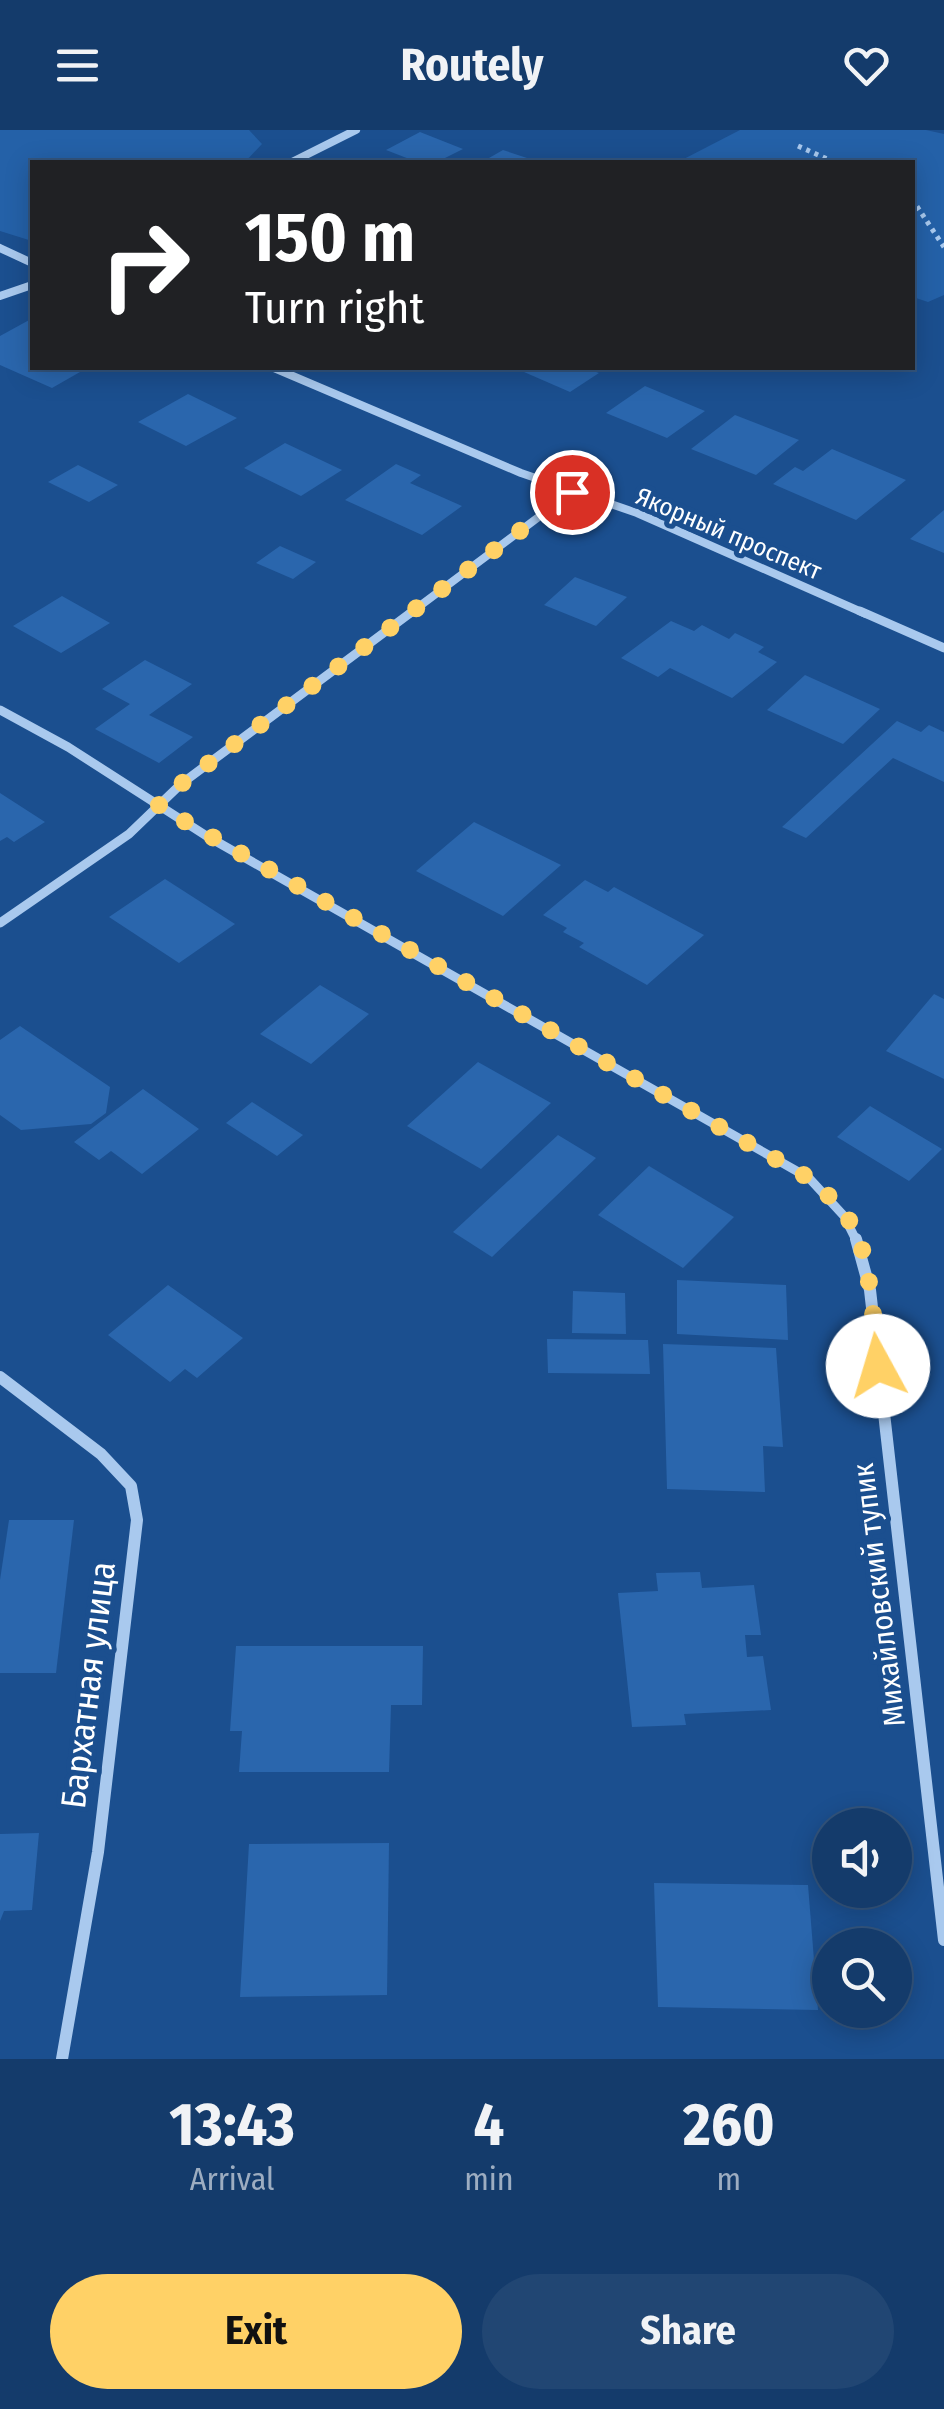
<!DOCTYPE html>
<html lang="en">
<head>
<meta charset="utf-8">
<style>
	:root { --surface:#143b6b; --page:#214673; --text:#f1f3f6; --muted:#9dadc1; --line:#33557e; --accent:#ffd166 }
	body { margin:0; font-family:"Fira Sans Condensed",sans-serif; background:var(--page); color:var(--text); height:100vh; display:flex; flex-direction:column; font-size:38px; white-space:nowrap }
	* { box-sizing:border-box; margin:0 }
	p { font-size:32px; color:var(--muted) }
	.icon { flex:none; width:55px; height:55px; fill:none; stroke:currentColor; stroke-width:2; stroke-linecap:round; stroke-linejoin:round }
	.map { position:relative; height:1929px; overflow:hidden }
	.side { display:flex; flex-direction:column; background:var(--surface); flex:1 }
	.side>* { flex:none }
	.hud { position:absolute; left:30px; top:30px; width:885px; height:210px; border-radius:0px; box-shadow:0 5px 25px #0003,0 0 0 2px var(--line); background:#202124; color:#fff; overflow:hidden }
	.buttons { position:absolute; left:812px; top:1678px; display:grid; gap:20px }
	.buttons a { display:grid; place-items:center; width:100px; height:100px; border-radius:50%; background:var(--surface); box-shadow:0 5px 25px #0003,0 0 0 2px var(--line); font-size:50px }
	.pin { position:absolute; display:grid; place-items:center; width:85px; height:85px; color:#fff; margin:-42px; border:5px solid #fff; border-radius:50%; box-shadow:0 2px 10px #0007 }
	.me { position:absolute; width:110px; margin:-55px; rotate:354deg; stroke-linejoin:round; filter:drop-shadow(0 0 8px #0008) }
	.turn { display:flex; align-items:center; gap:35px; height:210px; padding:0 50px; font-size:45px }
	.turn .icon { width:130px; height:130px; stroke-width:2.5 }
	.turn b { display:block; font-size:70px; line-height:85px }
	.eta { display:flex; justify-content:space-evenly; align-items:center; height:170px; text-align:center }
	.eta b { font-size:60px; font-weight:700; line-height:70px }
	.action { display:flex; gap:20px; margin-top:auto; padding:20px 50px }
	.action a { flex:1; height:115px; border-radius:60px; background:var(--accent); color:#111; font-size:40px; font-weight:700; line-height:115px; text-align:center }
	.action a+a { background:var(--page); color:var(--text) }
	header { display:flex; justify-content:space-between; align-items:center; height:130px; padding:0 50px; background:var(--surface); font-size:45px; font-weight:700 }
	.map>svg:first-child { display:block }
	.green { fill:#2461a8 }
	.building { fill:#2a66ad }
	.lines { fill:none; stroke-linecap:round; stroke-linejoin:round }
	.path { stroke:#a9c9ee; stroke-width:5; stroke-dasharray:4 5; stroke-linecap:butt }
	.minor-far2 { stroke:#a9c9ee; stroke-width:8 }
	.minor-far1 { stroke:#a9c9ee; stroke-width:9 }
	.minor { stroke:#a9c9ee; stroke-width:12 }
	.route { stroke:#ffd166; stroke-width:18; stroke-dasharray:0 32.4 }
	.labels { text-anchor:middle; stroke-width:10; stroke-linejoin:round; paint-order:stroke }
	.far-street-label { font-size:25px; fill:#fff; stroke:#1b4f8f }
	.street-label { font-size:30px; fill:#fff; stroke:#1b4f8f }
	.near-street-label { font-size:35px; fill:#fff; stroke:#1b4f8f }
</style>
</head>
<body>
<header><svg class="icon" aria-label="menu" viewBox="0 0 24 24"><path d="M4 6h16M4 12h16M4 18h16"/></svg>Routely<svg class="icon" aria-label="heart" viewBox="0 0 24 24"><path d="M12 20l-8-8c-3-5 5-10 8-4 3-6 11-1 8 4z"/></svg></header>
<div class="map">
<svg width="944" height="1929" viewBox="0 0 944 1929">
	<rect width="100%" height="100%" fill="#1b4f8f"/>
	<g class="green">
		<polygon points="0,0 249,0 262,14 245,32 32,32 32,111 0,101"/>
		<polygon points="740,0 926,0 944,4 944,165 928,172 913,167 912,32 678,32"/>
	</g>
	<g class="building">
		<polygon points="420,2 463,19 437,32 417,32 386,20"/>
		<polygon points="503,20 530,29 482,32"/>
		<polygon points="31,189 32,238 87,238 52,258 0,235 0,206"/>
		<polygon points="532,238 585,238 599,243 570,262 524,242"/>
		<polygon points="645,256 705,281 667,308 606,283"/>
		<polygon points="188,264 237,288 186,316 138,292"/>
		<polygon points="735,285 799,310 756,345 691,319"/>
		<polygon points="285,313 342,340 301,366 244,338"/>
		<polygon points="832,319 906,350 856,390 773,354 795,337 803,341"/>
		<polygon points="396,334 421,345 410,353 462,376 422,405 345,370"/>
		<polygon points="78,335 118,355 89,372 48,352"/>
		<polygon points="944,380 944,423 910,409"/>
		<polygon points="280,416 316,432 293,449 256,433"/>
		<polygon points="575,447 627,467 596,496 544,475"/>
		<polygon points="62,466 110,493 61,523 13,496"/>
		<polygon points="671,491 694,501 702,495 729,509 735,503 764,517 758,522 777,532 732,568 670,538 658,547 621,528"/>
		<polygon points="145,530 192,554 149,585 193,607 159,633 95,599 130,574 102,559"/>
		<polygon points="805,545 880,579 843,614 767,580"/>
		<polygon points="897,591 921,602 929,595 944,602 944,652 893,628 806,708 782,697"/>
		<polygon points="0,663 45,692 14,712 7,707 0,711"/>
		<polygon points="474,692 561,735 503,786 416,741"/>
		<polygon points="165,749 235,794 179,833 109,787"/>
		<polygon points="585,750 608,762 614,757 704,805 647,855 579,817 584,813 563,802 567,798 543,785"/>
		<polygon points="320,855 369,884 311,934 260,904"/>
		<polygon points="934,864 944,869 944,949 886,921"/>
		<polygon points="20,896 110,957 106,983 91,994 21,1000 0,985 0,910"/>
		<polygon points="478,932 551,973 481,1039 407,996"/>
		<polygon points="143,959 199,999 142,1044 111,1021 99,1030 74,1012"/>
		<polygon points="252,972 303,1005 277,1026 226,993"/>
		<polygon points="870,976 942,1019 909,1051 837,1007"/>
		<polygon points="558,1005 596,1028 492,1127 453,1102"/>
		<polygon points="649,1036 734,1087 683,1138 598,1085"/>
		<polygon points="677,1150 786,1155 788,1210 677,1204"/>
		<polygon points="168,1155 243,1208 197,1248 185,1239 170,1252 108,1205"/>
		<polygon points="573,1161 625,1163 626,1204 572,1203"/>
		<polygon points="547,1209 648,1210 650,1244 548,1243"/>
		<polygon points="663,1214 776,1218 783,1317 763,1316 765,1362 667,1359"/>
		<polygon points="9,1390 74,1390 56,1543 0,1543 0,1450"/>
		<polygon points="700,1442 702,1458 754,1455 761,1505 745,1505 747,1527 763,1526 771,1580 684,1584 686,1595 632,1597 618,1463 658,1461 656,1443"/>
		<polygon points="236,1516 423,1516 422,1575 391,1575 389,1642 239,1642 242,1601 230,1601"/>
		<polygon points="39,1703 32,1780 4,1781 0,1791 0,1704"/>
		<polygon points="389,1713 387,1865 240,1867 249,1714"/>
		<polygon points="654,1753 808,1755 818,1880 658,1877"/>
	</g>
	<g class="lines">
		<g class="path">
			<polyline points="798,16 834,32"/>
			<polyline points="912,69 944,117"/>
		</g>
		<g class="minor-far2">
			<polyline points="292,32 356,0"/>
			<polyline points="0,118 32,133"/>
			<polyline points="0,166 32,155"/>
			<polyline points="274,238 521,343 637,383 866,484"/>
			<polyline points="409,484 572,362"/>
		</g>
		<g class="minor-far1">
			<polyline points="860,481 944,518"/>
			<polyline points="0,580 68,617 205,705 809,1048 844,1086 857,1112"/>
			<polyline points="0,793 129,704 181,654 413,481"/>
		</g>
		<g class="minor">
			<polyline points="856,1109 870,1160 944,1810"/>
			<polyline points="0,1247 101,1324 131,1356 137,1390 98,1722 62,1929"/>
		</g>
	</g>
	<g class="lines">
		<path class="route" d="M572 362 181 654 158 676 809 1048C825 1062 841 1076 852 1095 871 1125 874 1200 878 1236"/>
	</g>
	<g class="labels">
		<g class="far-street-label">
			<text transform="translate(729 403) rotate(23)" y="9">Якорный проспект</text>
		</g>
		<g class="street-label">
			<text transform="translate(879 1465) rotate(-97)" y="10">Михайловский тупик</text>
		</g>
		<g class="near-street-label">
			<text transform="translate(88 1555) rotate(-83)" y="12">Бархатная улица</text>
		</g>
	</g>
</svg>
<div class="buttons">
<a><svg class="icon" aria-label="sound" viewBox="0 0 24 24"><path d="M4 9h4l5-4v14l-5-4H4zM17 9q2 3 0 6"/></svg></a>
<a><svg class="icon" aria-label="search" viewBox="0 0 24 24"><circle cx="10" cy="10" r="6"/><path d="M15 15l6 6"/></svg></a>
</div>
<div class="pin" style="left:572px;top:362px;background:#d93025"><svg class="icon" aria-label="arrive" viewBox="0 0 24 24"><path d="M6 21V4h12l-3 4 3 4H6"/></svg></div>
<svg class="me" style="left:878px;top:1236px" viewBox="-20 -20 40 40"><circle r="19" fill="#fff"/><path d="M0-13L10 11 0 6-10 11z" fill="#ffd166"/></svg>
<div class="hud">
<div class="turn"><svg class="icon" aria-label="right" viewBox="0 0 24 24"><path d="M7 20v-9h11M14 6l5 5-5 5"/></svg><div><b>150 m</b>Turn right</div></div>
</div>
</div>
<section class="side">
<div class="eta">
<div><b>13:43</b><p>Arrival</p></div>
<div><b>4</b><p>min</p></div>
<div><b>260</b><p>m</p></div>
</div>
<div class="action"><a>Exit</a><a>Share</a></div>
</section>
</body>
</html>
